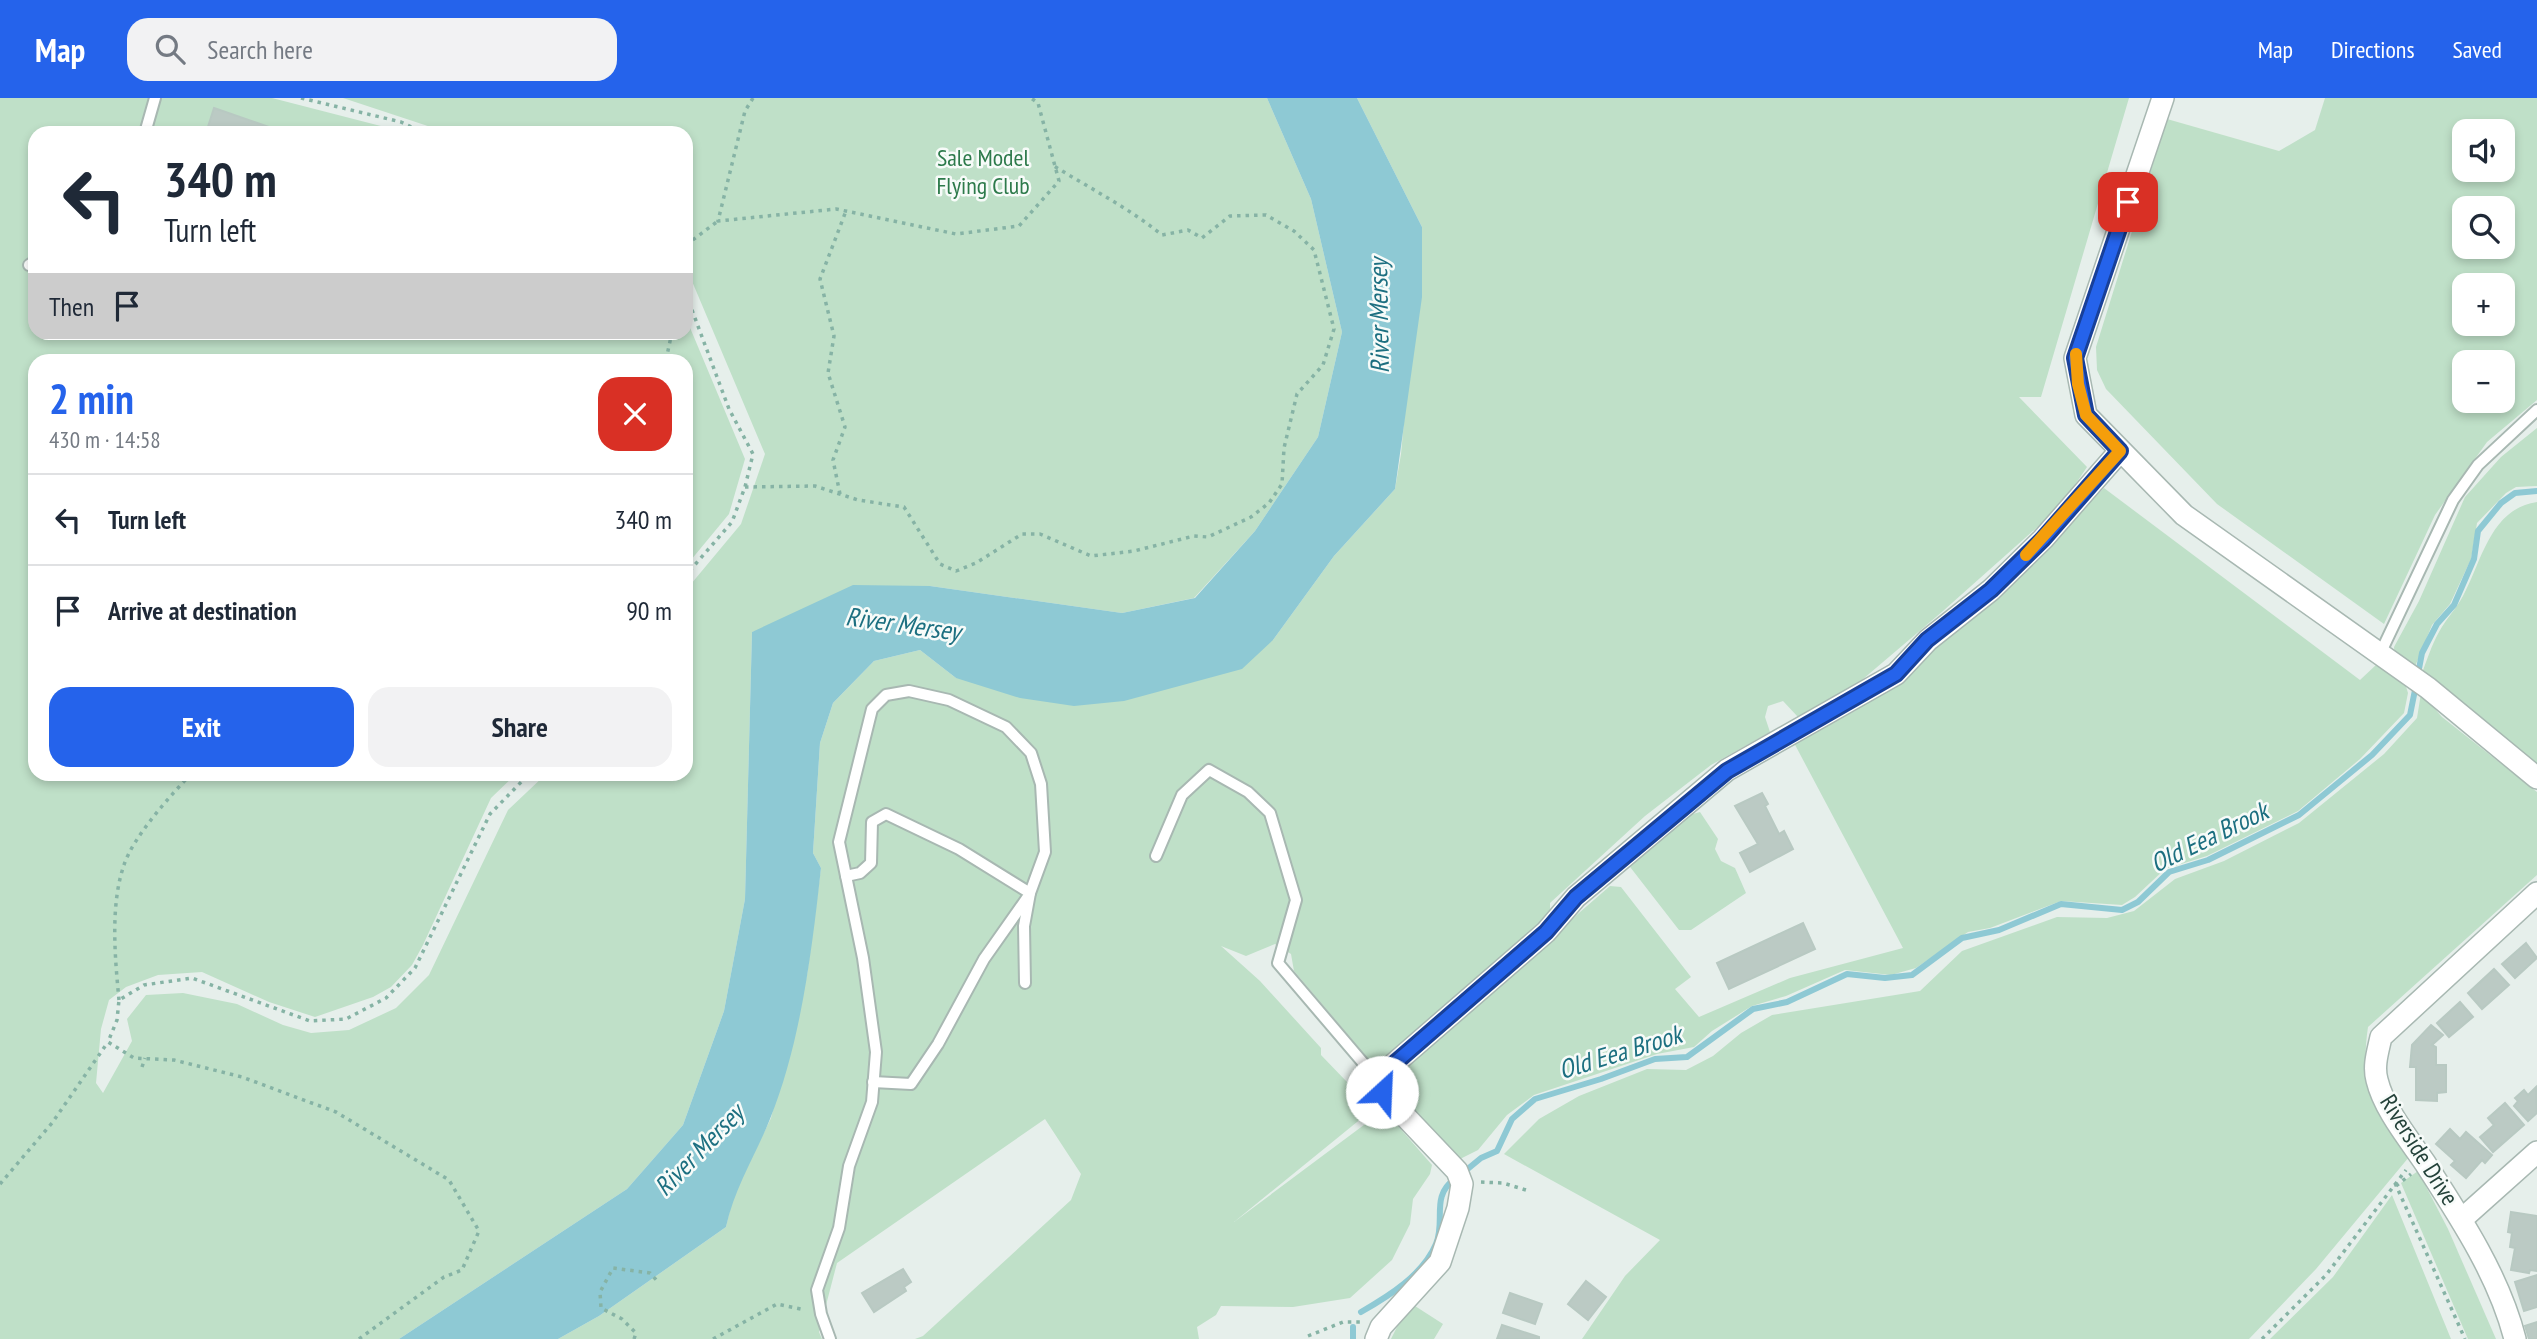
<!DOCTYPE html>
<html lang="en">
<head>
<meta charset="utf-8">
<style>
	:root { --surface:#fff; --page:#f2f2f3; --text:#1f2937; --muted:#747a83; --line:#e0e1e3; --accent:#2563eb }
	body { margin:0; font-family:"PT Sans Narrow",sans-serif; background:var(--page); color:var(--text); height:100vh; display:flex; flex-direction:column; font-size:26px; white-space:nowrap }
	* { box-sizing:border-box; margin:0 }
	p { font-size:23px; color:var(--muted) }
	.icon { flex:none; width:38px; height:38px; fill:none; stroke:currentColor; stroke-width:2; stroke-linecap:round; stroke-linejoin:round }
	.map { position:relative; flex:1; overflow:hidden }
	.side { position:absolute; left:28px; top:256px; width:665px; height:427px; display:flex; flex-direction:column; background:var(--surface); border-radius:21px; box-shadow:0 4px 10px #0003 }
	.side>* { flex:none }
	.guide { position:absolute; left:28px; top:28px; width:665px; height:214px; border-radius:21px; box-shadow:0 4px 10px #0003; background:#fff; color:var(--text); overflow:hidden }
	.controls { position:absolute; left:2452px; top:21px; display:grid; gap:14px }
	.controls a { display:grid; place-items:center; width:63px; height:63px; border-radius:14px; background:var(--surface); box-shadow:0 4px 10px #0003; font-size:35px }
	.pin { position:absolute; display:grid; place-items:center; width:60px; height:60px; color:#fff; margin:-30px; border-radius:14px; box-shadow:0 4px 10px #0006 }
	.me { position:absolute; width:77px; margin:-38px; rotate:25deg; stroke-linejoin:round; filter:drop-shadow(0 0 5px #0008) }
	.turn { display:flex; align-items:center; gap:24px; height:147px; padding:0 21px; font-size:32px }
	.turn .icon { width:91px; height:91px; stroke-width:2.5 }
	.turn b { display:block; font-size:49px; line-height:60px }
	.then { display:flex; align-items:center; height:66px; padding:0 21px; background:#0003; gap:14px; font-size:26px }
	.round { display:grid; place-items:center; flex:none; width:74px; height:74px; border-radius:21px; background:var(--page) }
	.summary { display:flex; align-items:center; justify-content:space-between; height:119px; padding:0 21px }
	h1 { font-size:42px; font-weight:700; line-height:52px; color:var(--accent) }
	.primary-button { display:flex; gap:14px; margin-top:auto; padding:14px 21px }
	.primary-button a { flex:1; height:80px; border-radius:21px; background:var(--accent); color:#fff; font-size:28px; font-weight:700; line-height:80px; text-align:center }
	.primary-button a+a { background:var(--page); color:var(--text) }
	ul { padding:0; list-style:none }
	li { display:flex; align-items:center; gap:21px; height:91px; padding:0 21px; border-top:2px solid var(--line) }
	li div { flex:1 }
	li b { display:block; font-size:26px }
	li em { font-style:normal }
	header { display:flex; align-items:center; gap:42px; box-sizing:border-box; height:98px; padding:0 35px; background:var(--accent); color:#fff }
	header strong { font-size:33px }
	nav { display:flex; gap:38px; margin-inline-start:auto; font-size:24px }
	.search { width:490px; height:63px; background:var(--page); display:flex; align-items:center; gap:18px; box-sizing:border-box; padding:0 24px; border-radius:21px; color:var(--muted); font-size:26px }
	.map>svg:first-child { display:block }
	.green { fill:#bfe0c8; fill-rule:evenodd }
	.water { fill:#8ec9d4 }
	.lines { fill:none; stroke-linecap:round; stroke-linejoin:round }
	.stream { stroke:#8ec9d4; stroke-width:6 }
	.building { fill:#bbcac4; stroke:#b8c9c2; stroke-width:2 }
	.lane-casing { stroke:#a8b8b2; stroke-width:14 }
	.street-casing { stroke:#a8b8b2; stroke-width:24 }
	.path { stroke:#86b3a5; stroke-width:3.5; stroke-dasharray:3.5 5; stroke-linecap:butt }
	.lane { stroke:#fff; stroke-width:10 }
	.street { stroke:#fff; stroke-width:21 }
	.route-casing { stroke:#184099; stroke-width:18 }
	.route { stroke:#2563eb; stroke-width:12 }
	.slow { stroke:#f59e0b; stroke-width:12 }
	.labels { text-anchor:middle; stroke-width:5; stroke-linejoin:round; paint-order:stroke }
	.park-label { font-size:24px; fill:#2d7a4b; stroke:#f7fbf9 }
	.street-label { font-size:24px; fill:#24423a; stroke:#f7fbf9 }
	.water-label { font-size:26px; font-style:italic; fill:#1c6f80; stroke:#f7fbf9 }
</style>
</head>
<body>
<header>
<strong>Map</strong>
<div class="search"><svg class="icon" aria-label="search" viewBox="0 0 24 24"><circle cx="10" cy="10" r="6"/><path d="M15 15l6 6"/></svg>Search here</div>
<nav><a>Map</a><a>Directions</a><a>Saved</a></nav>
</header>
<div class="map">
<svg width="2537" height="1241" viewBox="0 0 2537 1241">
	<rect width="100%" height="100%" fill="#e6efeb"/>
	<g class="green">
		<polygon points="0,0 272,0 408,35 35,35 35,234 686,234 686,202 691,232 745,361 729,416 686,468 686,262 35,262 35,676 516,676 491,700 423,847 412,867 391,889 373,899 315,919 269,904 202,874 158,877 126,889 109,902 101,931 96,985 103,995 132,943 127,921 146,897 183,895 237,906 283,927 311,935 349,932 396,910 429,877 508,712 546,676 686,676 686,492 741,426 765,356 686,169 686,35 449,35 343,0 1267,0 1311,101 1342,234 1318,339 1255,433 1194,500 1122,515 930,488 752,534 745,801 724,913 683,1027 627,1091 399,1241 0,1241"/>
		<polygon points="1357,0 2129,0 2041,299 2019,299 2087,369 2060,409 1943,513 1856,587 1798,619 1783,603 1768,608 1765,619 1770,634 1711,667 1645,718 1550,805 1550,819 1375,969 1294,873 1291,856 1275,846 1246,858 1221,848 1260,883 1321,950 1321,957 1373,1011 1234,1124 1384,1012 1432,1067 1430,1076 1413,1101 1410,1126 1392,1162 1350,1200 1293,1209 1221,1208 1216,1217 1197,1229 1199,1241 915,1241 923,1238 1071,1102 1081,1076 1045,1021 837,1165 819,1234 822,1241 558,1241 599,1218 726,1129 733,1098 771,1020 807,877 821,770 813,755 820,645 833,605 874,563 920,552 956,580 1273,542 1334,458 1395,391 1401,356 1422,129"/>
		<path d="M2325 0H2537V302L2487 344 2435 417 2384 526 2217 406 2106 291 2097 272 2096 249 2167 21 2279 53 2315 32ZM2464 33H2502V72H2464ZM2464 110H2502V149H2464ZM2464 187H2502V226H2464ZM2464 264H2502V303H2464Z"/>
		<polygon points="2537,330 2537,388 2516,389 2506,395 2477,425 2471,461 2450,506 2432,527 2414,571 2395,560 2394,549 2419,503 2465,399 2501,359"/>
		<polygon points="2104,390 2360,582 2377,566 2403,579 2408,595 2404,615 2360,661 2298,713 2207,758 2165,771 2135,799 2122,807 2061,803 1990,830 1968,834 1916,870 1891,877 1845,872 1786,898 1752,908 1712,933 1694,949 1657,956 1534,997 1507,1017 1478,1052 1456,1063 1394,996 1396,974 1610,788 1621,789 1691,879 1675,891 1699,919 1790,880 1903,850 1793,643 1855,613 1901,579 2029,467"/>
		<path d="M2537 404V670L2422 575C2427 562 2432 546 2439 534 2446 521 2456 511 2463 498 2482 463 2490 411 2537 404Z"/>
		<path d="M2421 595 2442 619 2537 694V777L2368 929C2359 991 2376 1009 2409 1059L2316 1171 2249 1241H1582L1625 1178 1660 1142 1504 1056 1539 1021 1579 998 1647 971 1686 972 1713 958 1741 935 1772 917 1920 893 1962 853 2057 819 2107 820 2134 813 2175 781 2224 763 2299 725 2384 656 2417 620Z"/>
		<polygon points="1700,714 1718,741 1715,751 1721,763 1735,770 1746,795 1691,832 1679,832 1627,765 1682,719"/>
		<polygon points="2418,1073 2448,1131 2496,1241 2468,1241 2401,1085"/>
		<polygon points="2392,1097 2451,1241 2270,1241 2333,1179"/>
		<polygon points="1415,1208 1443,1226 1434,1241 1391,1241 1400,1223"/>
	</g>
	<path class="water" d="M1267 0H1357L1422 129V199L1395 391 1334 458 1273 542 1242 571 1124 603 1074 608 1020 600 956 580 920 552 874 563 833 605 820 645 813 755 821 770C812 852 801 944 770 1021 755 1059 735 1088 726 1129L599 1218 558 1241H399L627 1091 683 1027 724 913 745 801 752 534 853 487 930 488 1122 515 1195 500 1255 433 1318 339 1342 234 1311 101Z"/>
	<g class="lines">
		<g class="stream">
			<polyline points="2418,576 2422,555 2437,526 2454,507 2474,461 2478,433 2501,405 2515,395 2537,393"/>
			<polyline points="1464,1074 1481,1060 1497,1053 1512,1021 1535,1001 1601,981 1655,961 1687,959 1753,911 1787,904 1847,876 1885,880 1912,877 1962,840 1999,832 2061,806 2122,812 2138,804 2169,774 2208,762 2299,717 2372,657 2410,617 2416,587"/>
			<path d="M1361 1214C1389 1198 1423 1177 1436 1146 1446 1123 1430 1098 1455 1081"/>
			<polyline points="1353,1241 1353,1229"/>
		</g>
	</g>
	<g class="building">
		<polygon points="214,10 286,35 206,35"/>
		<polygon points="1762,695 1768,706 1765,708 1779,736 1784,733 1793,751 1750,774 1740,755 1758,746 1735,708"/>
		<polygon points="1803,825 1815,851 1729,891 1717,865"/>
		<polygon points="2526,845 2537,860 2515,880 2502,866"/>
		<polygon points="2494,871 2509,887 2482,911 2468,895"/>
		<polygon points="2460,904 2473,919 2449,939 2437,925"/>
		<polygon points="2431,927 2443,937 2432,947 2436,949 2436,967 2446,967 2446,994 2437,995 2437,1003 2416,1002 2416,969 2410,969 2412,947"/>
		<polygon points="2536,989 2537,1015 2528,1023 2514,1008 2518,1003 2515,1000 2524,992 2528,997"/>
		<polygon points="2505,1005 2524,1027 2493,1054 2480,1039 2494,1027 2488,1020"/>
		<polygon points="2450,1031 2460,1041 2466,1034 2492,1057 2485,1065 2482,1062 2466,1080 2451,1067 2455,1063 2436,1046"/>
		<polygon points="2511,1114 2537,1118 2537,1173 2530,1172 2529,1175 2511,1172 2515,1150 2510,1149 2512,1135 2508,1134"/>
		<polygon points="903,1171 911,1184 904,1189 906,1193 874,1214 862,1195"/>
		<polygon points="2537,1177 2537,1209 2524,1213 2515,1184"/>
		<polygon points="1586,1183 1606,1199 1588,1222 1568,1206"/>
		<polygon points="1510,1195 1542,1206 1535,1226 1503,1215"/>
		<polygon points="2537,1224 2537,1241 2529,1241 2525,1228"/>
		<polygon points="1502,1227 1539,1239 1539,1241 1497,1241"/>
	</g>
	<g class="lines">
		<defs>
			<g id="lane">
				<polyline points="145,35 155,0"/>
				<polyline points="29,167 35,163"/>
				<polyline points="2380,556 2453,402 2478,367 2537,312"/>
				<polyline points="1156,758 1182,697 1209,672 1248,694 1270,715 1296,802 1278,865 1370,973 1380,978"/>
				<polyline points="846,778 860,775 871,765 872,724 886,716 959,751 1030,795"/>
				<polyline points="873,984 911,986 938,946 984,861 1027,800"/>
				<polyline points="830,1241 821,1216 817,1192 839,1130 849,1068 872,1004 876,954 863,860 839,744 872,611 886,597 909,593 949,602 1006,629 1031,655 1041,686 1045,754 1030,795 1024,828 1025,885"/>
			</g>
			<g id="street">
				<polyline points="2163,0 2075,260 2086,317 2184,417 2428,590 2537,680"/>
				<polyline points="2462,1121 2537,1054"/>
				<polyline points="1376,1241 1381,1229 1440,1164 1458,1110 1462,1086 1457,1073 1382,994 1380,978 1546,834 1576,799 1727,672 1896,576 1928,542 1991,492 2043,441 2120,353"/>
				<path d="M2515 1241C2499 1178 2460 1119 2425 1065 2408 1040 2384 1011 2377 982 2373 968 2378 953 2381 939L2537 795"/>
			</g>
		</defs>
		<use href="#lane" class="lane-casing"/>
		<use href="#street" class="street-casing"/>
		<g class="path">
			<polyline points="301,0 401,24 424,35"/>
			<polyline points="753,0 745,13 718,123 836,111 956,136 1019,128 1059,83 1038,5 1031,0"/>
			<polyline points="686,147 718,123"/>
			<polyline points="686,196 729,311 753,356 745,389 732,424 686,477"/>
			<polyline points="666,262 672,234"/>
			<path d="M745 389 815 388 858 402 904 409 940 466 956 473 976 465 1022 436H1040L1091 458 1134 453 1194 438 1208 439 1251 419 1269 405 1282 386 1284 350 1297 296 1323 267 1334 231 1314 152 1294 133 1266 117 1230 118 1202 140 1188 132 1162 137C1129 110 1091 91 1054 68"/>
			<polyline points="840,396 833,362 845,329 828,275 834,238 820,181 846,113"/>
			<path d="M119 902C115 860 110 807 124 767 133 739 170 698 191 676"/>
			<polyline points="142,969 145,960"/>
			<polyline points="1481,1084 1503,1085 1526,1092"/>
			<polyline points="2395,1085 2465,1241"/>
			<polyline points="0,1086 52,1025 108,944"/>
			<polyline points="2396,1088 2411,1076"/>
			<polyline points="1308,1238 1343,1224 1361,1224"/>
			<polyline points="359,1241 444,1179 462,1172 479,1133 449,1082 336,1014 242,979 174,962 134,960 108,944 117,922 119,902 144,887 192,880 310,923 346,921 386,900 415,870 490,716 529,676"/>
			<polyline points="634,1241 636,1235 622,1221 601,1210 600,1194 613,1170 650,1175 659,1185"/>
			<polyline points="713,1241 777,1206 805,1212"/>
			<polyline points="2262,1241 2326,1177 2406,1072"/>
		</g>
		<use href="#lane" class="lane"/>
		<use href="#street" class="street"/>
	</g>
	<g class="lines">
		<defs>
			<polyline id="route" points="1382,994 1380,978 1546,834 1576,799 1727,673 1896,576 1927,542 1991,492 2043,441 2120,353 2086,317 2075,260 2128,104"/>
		</defs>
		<use href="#route" class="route-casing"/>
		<use href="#route" class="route"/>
		<polyline class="slow" points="2026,457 2120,353 2086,317 2078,286 2076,256"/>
	</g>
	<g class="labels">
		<g class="park-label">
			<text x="983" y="68">Sale Model<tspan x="983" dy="28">Flying Club</tspan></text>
		</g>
		<g class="street-label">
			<text transform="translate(2419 1052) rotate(58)" y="8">Riverside Drive</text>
		</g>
		<g class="water-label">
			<text transform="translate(1379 218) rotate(-91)" y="9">River Mersey</text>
			<text transform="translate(903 526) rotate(8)" y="9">River Mersey</text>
			<text transform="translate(2209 739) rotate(-26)" y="9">Old Eea Brook</text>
			<text transform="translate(1620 954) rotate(-17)" y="9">Old Eea Brook</text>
			<text transform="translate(699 1052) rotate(-46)" y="9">River Mersey</text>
		</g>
	</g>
</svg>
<div class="controls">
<a><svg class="icon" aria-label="sound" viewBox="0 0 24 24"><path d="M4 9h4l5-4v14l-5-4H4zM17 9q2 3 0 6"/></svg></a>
<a><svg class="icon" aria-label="search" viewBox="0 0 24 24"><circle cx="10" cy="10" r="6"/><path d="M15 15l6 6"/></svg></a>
<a>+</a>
<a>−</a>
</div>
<div class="pin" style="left:2128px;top:104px;background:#d93025"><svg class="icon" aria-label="arrive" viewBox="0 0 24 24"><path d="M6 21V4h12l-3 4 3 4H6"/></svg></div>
<svg class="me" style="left:1382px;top:994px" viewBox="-20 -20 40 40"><circle r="19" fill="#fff"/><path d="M0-13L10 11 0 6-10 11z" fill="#2563eb"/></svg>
<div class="guide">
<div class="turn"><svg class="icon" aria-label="left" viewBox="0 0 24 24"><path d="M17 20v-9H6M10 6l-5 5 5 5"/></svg><div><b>340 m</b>Turn left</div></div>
<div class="then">Then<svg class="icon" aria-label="arrive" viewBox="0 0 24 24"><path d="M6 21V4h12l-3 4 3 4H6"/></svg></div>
</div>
<section class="side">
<div class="summary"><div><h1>2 min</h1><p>430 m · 14:58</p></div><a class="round" style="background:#d93025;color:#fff"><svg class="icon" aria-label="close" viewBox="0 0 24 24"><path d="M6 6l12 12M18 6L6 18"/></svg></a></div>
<ul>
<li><svg class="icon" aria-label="left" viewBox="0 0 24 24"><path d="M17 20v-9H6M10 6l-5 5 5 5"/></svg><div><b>Turn left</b></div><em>340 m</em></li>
<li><svg class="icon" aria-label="arrive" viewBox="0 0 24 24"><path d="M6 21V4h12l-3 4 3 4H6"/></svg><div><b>Arrive at destination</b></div><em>90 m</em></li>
</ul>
<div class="primary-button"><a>Exit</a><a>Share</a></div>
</section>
</div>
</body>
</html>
